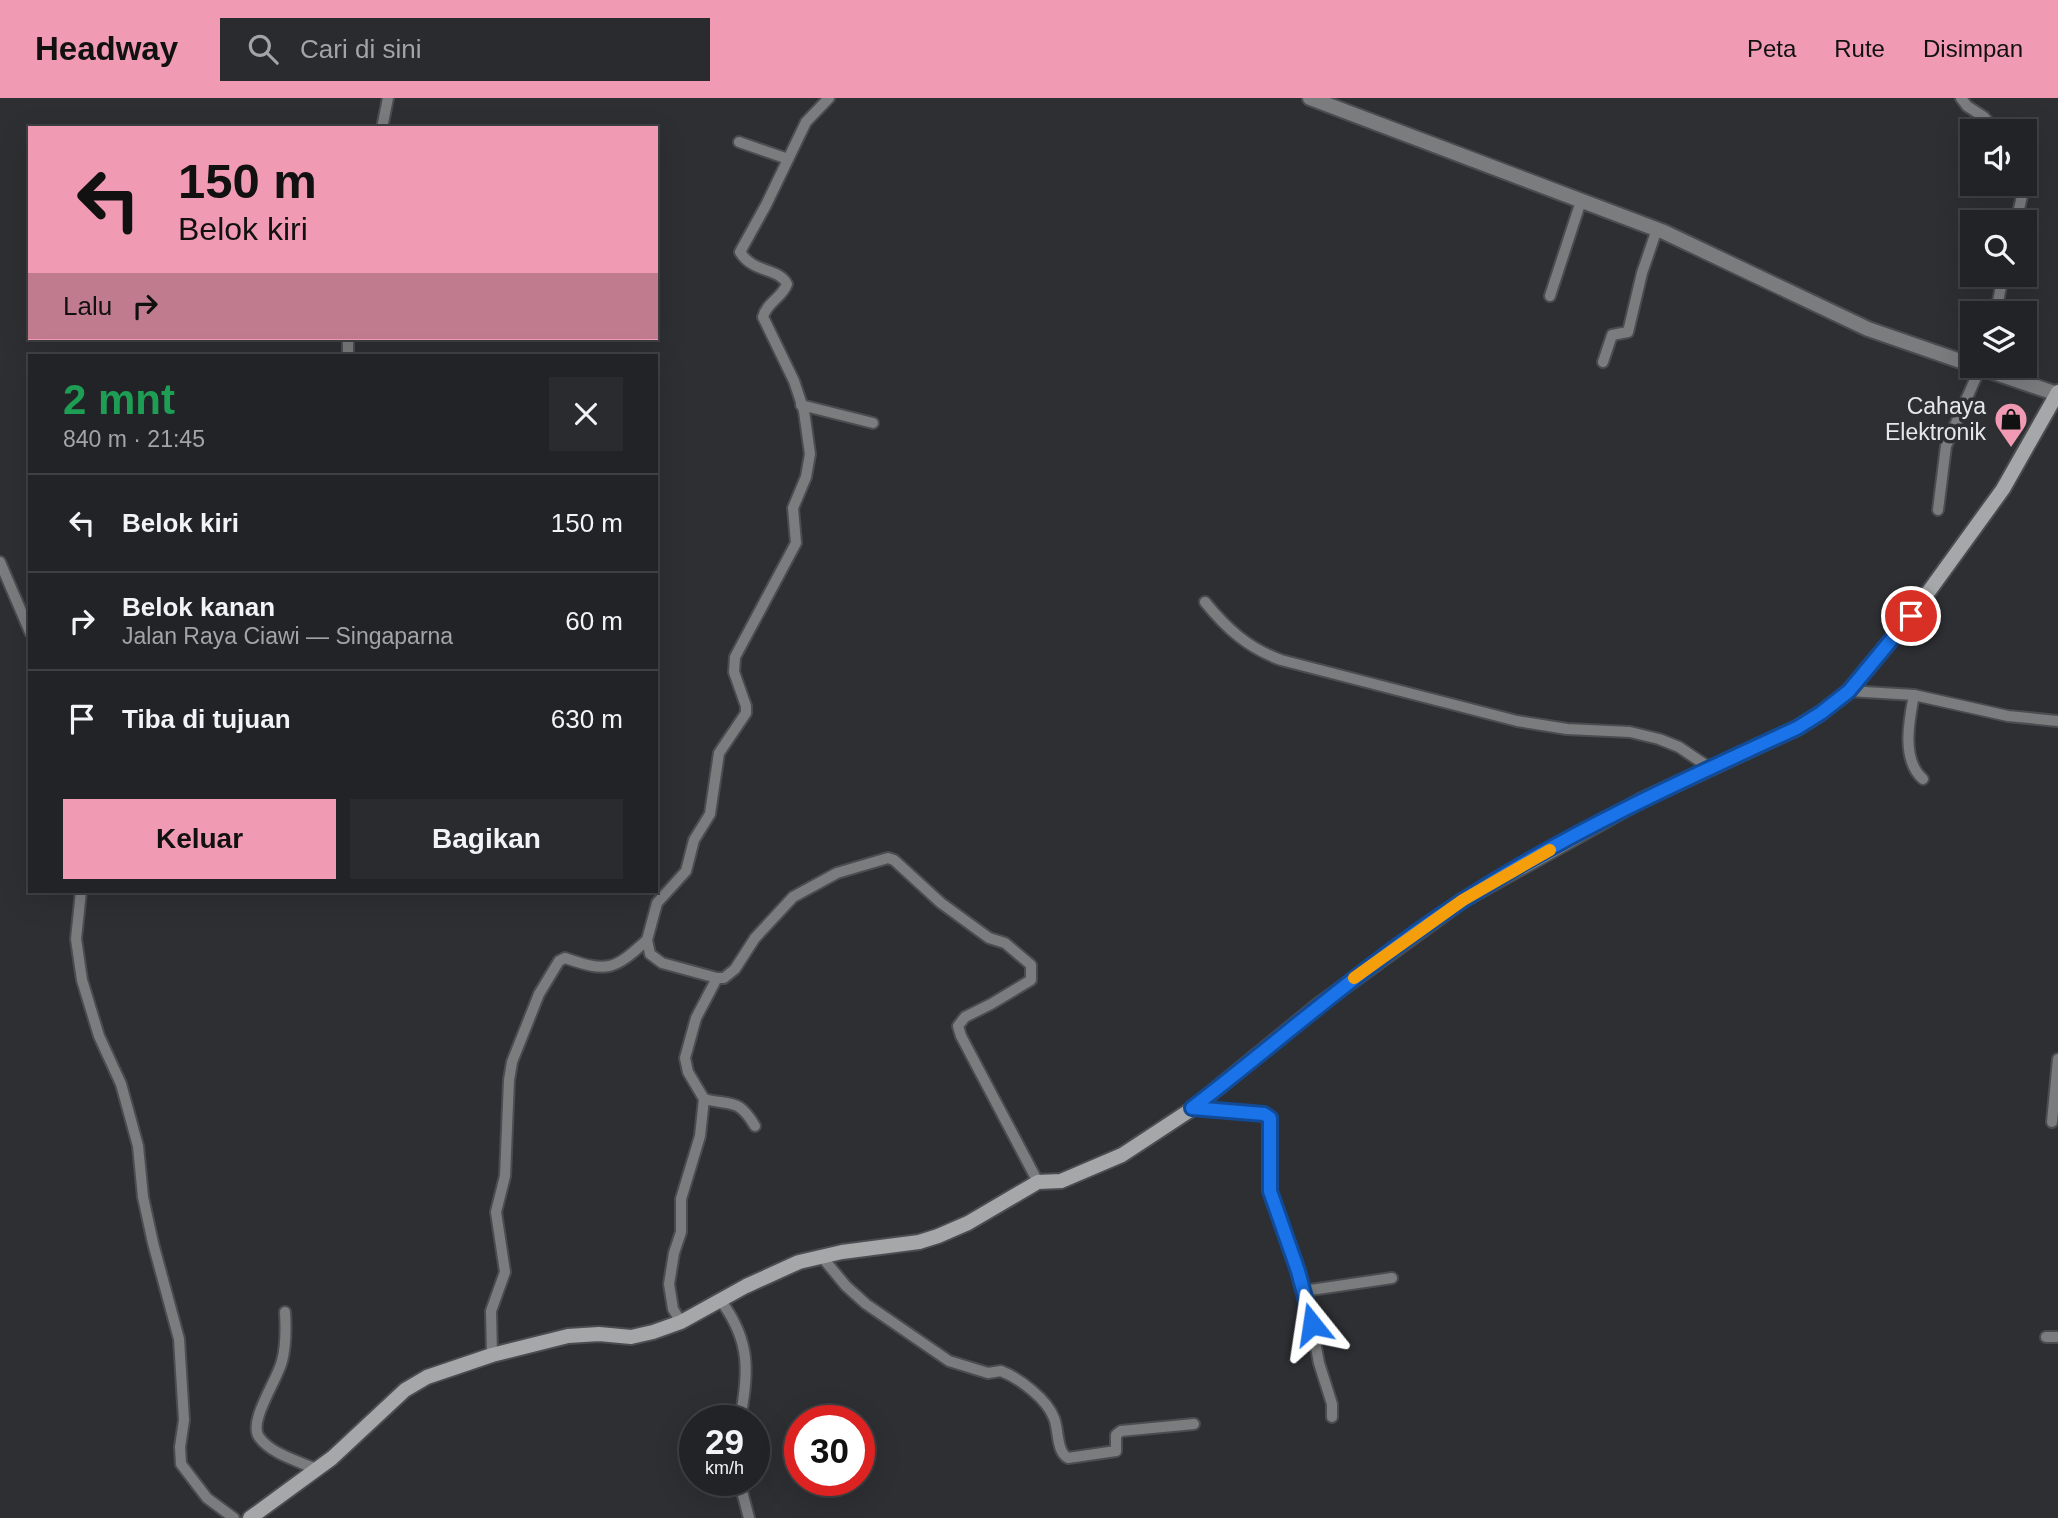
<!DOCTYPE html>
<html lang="id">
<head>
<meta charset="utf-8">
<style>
	:root { --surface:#222326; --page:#2a2b2e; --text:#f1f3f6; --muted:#a2a4a7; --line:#3f4043; --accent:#f19ab3 }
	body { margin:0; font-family:Helvetica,sans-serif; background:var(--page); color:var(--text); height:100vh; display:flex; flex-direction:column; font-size:26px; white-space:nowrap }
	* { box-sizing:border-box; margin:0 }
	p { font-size:23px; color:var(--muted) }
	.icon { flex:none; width:38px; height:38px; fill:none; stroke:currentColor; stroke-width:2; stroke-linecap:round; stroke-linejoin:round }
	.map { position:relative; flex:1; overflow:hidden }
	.sheet { position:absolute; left:28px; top:256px; width:630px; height:539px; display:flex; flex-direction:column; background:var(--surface); border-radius:0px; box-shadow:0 7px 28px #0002,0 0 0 2px var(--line) }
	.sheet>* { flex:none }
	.hud { position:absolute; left:28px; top:28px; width:630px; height:214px; border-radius:0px; box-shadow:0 7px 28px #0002,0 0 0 2px var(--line); background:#f19ab3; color:#111; overflow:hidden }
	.fabs { position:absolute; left:1960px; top:21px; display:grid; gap:14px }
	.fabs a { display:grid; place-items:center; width:77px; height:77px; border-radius:0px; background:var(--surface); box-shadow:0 7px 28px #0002,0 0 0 2px var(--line); font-size:35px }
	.speed { position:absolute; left:679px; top:1307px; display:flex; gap:14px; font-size:35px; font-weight:700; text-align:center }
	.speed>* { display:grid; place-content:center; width:91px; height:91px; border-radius:50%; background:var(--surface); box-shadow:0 7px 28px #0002,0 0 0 2px var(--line); line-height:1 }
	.speed small { font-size:18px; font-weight:400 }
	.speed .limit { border:10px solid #d22; background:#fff; color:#111 }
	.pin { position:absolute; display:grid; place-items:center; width:60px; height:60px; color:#fff; margin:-30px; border:4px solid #fff; border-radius:50%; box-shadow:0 2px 7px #0007 }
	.me { position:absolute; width:77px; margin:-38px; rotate:345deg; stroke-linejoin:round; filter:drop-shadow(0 0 5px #0008) }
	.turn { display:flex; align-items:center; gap:24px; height:147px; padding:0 35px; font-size:32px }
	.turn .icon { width:91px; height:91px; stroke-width:2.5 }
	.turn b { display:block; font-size:49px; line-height:60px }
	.then { display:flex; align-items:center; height:66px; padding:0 35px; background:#0003; gap:14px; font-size:26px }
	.round { display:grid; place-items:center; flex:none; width:74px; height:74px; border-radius:0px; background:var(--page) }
	.headline { display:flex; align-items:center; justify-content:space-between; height:119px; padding:0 35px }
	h1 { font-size:42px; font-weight:700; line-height:52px; color:#1e9e55 }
	.cta { display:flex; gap:14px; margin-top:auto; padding:14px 35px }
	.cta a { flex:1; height:80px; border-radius:0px; background:var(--accent); color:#111; font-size:28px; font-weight:700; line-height:80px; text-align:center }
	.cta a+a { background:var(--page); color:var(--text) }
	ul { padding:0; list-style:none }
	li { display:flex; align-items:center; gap:21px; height:98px; padding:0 35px; border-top:2px solid var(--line) }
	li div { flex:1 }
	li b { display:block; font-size:26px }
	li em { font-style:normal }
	header { display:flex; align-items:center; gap:42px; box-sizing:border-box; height:98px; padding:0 35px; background:var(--accent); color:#111 }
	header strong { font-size:33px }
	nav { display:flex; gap:38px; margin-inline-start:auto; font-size:24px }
	.search { width:490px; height:63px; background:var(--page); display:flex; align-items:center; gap:18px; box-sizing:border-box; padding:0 24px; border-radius:0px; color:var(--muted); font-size:26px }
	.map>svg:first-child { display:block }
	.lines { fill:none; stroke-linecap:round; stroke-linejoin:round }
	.minor-casing { stroke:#4b4c50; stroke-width:14 }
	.tertiary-casing { stroke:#4b4c50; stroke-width:18 }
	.secondary-casing { stroke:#4b4c50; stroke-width:18 }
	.minor { stroke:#7a7c7d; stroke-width:10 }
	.tertiary { stroke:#7a7c7d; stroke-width:14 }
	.secondary { stroke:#a5a7a9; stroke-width:14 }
	.route-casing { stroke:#114b97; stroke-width:18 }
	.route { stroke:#1a73e8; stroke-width:12 }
	.slow { stroke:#f59e0b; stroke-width:12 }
	.labels { text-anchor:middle; stroke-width:7; stroke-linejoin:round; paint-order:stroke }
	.poi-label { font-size:23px; fill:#e6e7e9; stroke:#2e2f33; text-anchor:end }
</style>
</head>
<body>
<header>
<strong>Headway</strong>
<div class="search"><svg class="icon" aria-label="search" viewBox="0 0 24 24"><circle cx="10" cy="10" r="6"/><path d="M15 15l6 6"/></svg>Cari di sini</div>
<nav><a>Peta</a><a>Rute</a><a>Disimpan</a></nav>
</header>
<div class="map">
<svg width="2058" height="1420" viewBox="0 0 2058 1420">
	<rect width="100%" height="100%" fill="#2e2f33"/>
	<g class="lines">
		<defs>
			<g id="minor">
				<path d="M829 0 806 24 766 107 740 154C754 176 778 169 787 186 782 200 767 204 763 219L794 283 804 313 810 356 806 379 793 410 796 445 735 559 734 574 746 608V615L719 655 710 716 694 742 686 773 657 805 647 842 650 856 662 865 717 880H724L735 871 755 840 793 799 837 775 888 760 894 762 941 805 989 840 1005 845 1031 867V882L991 906 965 919 958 928 961 938 1038 1084"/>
				<polyline points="1961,0 1967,8 1984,19 1996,33"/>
				<polyline points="382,30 388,0"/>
				<polyline points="739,44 788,61"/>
				<polyline points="2016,124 2025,85"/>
				<polyline points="1550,198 1581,103"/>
				<polyline points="1996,215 2003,177"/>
				<polyline points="348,240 348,257"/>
				<polyline points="1603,264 1612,237 1628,234 1642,175 1657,131"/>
				<polyline points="801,307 873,325"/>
				<polyline points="1938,412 1946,348 1980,270"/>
				<polyline points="0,464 30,534"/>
				<path d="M1205 504C1227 531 1248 550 1281 562L1517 623 1567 631 1630 634 1659 641 1679 649 1710 670"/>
				<polyline points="1849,593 1914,597 2008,618 2058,623"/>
				<path d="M1914 597C1909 622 1901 662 1923 681"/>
				<polyline points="81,793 76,841 82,882 99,938 121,986 138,1048 143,1099 153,1145 179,1241 184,1322 180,1349 181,1366 207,1400 234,1420"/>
				<path d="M704 1001C733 1008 738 1000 755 1028"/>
				<polyline points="1192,1011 1263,1016 1271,1021 1270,1093 1307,1202 1319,1265 1332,1306 1332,1319"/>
				<polyline points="2052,1024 2058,961"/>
				<path d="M822 1159 846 1188 866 1206 949 1263 988 1275 1001 1273C1019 1280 1047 1301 1054 1320 1059 1332 1056 1353 1068 1360L1116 1353V1337L1121 1333 1194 1326"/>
				<polyline points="1304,1193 1392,1180"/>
				<path d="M721 1203C752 1245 748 1274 740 1323"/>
				<path d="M285 1214C286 1230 286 1248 282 1263 277 1283 248 1323 259 1339 271 1356 298 1363 316 1371"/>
				<polyline points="681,1224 673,1211 669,1186 674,1155 681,1134 681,1101 700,1038 704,1001 688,974 685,960 696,920 717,880"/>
				<polyline points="2046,1239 2058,1239"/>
				<path d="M492 1257 491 1213 505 1174 496 1114 505 1078 509 982 512 964 539 896 559 863 565 860C608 875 614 872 647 842"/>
				<polyline points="739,1382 749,1420"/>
			</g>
			<g id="tertiary">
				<polyline points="1310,0 1664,134 1868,231 1972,267"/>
				<polyline points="1975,268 2057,296"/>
			</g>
			<polyline id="secondary" points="250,1420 332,1360 405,1292 427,1279 492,1257 568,1238 599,1236 631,1239 653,1234 681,1224 746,1188 799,1164 842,1154 919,1144 938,1138 968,1125 1038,1084 1061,1083 1122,1057 1192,1011 1319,907 1463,802 1640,703 1797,630 1821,615 1849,593 1911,518 2003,391 2058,294"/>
		</defs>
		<use href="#minor" class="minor-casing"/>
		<use href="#tertiary" class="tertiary-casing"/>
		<use href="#secondary" class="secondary-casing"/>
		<use href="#minor" class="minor"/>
		<use href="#tertiary" class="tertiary"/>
		<use href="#secondary" class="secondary"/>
	</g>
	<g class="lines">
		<defs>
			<path id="route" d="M1312 1226 1298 1173 1270 1093V1020L1264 1016 1192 1010C1282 941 1366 865 1462 803 1567 735 1683 682 1797 630L1821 615 1849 593 1911 518"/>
		</defs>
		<use href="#route" class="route-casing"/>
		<use href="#route" class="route"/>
		<polyline class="slow" points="1354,880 1463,802 1550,752"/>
	</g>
	<defs>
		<symbol id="shop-pin" viewBox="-11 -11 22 30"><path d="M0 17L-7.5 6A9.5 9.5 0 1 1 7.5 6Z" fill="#f19ab3" stroke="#2e2f33"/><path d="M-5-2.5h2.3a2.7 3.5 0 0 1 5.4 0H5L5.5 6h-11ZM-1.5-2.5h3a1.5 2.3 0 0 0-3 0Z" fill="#111"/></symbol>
	</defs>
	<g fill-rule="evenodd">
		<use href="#shop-pin" x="1992" y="302" width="38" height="52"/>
	</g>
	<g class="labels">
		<g class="poi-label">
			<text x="1986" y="316">Cahaya<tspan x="1986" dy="26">Elektronik</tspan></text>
		</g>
	</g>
</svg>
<div class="fabs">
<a><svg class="icon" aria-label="sound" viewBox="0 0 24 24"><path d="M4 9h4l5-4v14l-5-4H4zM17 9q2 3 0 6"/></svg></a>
<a><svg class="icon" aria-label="search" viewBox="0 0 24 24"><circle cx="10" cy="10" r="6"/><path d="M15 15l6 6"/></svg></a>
<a><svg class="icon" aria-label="layers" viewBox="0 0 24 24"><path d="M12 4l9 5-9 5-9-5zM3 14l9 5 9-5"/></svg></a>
</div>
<div class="speed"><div>29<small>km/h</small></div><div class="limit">30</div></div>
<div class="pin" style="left:1911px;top:518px;background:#d93025"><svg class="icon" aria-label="arrive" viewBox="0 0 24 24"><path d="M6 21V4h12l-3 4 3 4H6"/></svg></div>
<svg class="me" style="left:1312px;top:1226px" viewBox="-20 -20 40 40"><path d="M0-17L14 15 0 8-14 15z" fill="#1a73e8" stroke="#fff" stroke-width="4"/></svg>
<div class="hud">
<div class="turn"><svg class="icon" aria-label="left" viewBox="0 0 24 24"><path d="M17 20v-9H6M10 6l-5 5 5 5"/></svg><div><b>150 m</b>Belok kiri</div></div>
<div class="then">Lalu<svg class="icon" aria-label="right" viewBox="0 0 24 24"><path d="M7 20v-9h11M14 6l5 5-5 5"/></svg></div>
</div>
<section class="sheet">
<div class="headline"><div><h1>2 mnt</h1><p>840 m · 21:45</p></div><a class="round"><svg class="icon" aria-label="close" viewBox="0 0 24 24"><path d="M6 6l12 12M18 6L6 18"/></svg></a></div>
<ul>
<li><svg class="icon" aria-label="left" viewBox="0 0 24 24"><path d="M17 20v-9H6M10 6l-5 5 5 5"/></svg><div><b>Belok kiri</b></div><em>150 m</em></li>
<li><svg class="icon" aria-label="right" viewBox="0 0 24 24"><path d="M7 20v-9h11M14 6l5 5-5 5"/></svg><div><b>Belok kanan</b><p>Jalan Raya Ciawi — Singaparna</p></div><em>60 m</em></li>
<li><svg class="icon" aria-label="arrive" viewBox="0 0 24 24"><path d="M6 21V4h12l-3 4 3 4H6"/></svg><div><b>Tiba di tujuan</b></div><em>630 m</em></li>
</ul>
<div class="cta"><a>Keluar</a><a>Bagikan</a></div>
</section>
</div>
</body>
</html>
